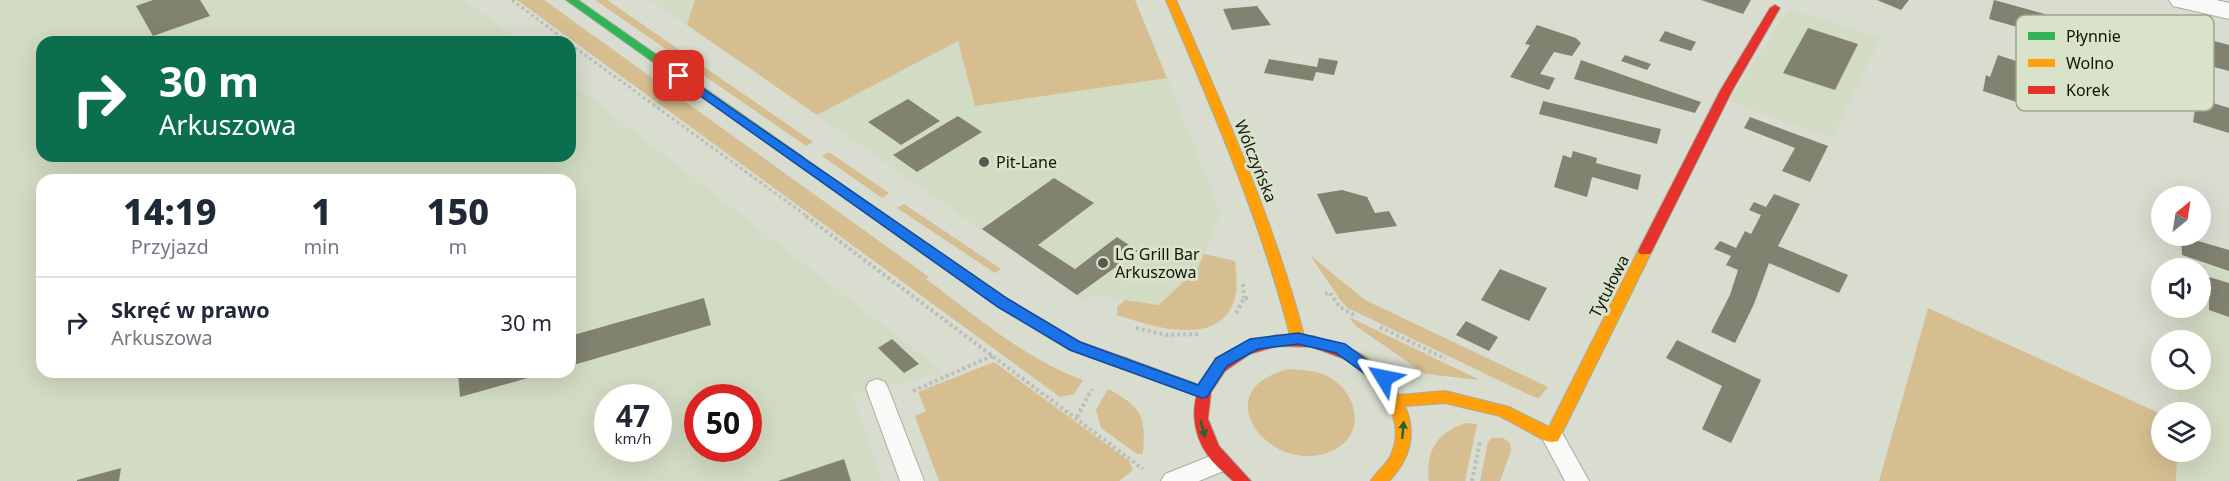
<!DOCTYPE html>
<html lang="pl">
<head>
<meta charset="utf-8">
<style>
	:root { --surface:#fff; --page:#f6f6f7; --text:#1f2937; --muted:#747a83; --line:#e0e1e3 }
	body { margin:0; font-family:"Noto Sans",sans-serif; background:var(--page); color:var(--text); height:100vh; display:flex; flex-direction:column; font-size:22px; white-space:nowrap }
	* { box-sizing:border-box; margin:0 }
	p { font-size:20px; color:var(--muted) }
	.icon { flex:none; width:33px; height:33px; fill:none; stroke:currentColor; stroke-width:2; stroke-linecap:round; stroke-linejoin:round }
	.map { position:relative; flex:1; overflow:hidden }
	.side { position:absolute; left:36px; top:174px; width:540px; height:204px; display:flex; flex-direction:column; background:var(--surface); border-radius:18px; box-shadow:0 6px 24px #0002 }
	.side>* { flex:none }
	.hud { position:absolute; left:36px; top:36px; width:540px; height:126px; border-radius:18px; box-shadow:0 6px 24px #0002; background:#0b6e4f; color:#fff; overflow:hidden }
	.needle { width:39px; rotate:30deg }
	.fabs { position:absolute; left:2151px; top:186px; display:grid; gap:12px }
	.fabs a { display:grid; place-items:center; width:60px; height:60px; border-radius:50%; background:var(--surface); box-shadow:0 6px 24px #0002; font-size:30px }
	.speed { position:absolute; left:594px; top:384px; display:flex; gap:12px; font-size:30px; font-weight:700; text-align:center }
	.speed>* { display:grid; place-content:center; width:78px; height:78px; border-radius:50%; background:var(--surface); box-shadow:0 6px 24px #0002; line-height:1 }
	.speed small { font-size:15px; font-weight:400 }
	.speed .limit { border:9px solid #d22; background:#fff; color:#111 }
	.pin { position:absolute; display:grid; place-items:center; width:51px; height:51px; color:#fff; margin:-26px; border-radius:12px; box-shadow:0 3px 9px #0006 }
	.me { position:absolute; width:66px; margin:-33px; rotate:305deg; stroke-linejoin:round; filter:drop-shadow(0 0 4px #0008) }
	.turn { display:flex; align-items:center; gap:21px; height:126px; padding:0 24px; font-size:27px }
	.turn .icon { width:78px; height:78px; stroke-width:2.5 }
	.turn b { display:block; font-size:42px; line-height:51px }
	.eta { display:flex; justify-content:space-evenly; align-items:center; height:102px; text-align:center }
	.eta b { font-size:36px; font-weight:800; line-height:42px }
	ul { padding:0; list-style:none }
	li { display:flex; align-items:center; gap:18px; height:90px; padding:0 24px; border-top:2px solid var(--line) }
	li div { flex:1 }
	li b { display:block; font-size:22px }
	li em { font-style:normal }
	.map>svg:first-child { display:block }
	.built { fill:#d2dbc3; fill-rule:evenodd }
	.green { fill:#d6be90 }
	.building { fill:#818270 }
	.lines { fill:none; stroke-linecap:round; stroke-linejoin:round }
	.lane-casing { stroke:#a8aca1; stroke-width:2 }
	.street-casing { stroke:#a8aca1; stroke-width:2 }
	.fast-casing { stroke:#a8aca1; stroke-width:2 }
	.slow-casing { stroke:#a8aca1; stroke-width:2 }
	.jam-casing { stroke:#a8aca1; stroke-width:2 }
	.path-far1 { stroke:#bcbeba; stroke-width:3; stroke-dasharray:3 3; stroke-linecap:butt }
	.path { stroke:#bcbeba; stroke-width:4; stroke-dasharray:3 3; stroke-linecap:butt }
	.lane { fill:#f9faf8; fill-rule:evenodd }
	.street { fill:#f9faf8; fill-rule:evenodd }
	.fast { fill:#30b455; fill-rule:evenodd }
	.slow { fill:#ff9f0a; fill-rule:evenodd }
	.jam { fill:#e5322d; fill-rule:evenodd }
	.oneway { fill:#206430 }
	.route { fill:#1a73e8; stroke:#114b97; stroke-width:1.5 }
	.poi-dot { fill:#575a50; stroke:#d9e3c9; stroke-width:2 }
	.labels { text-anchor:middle; stroke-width:6; stroke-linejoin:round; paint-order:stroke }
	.street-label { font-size:16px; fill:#11140b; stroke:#d9e3c9 }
	.poi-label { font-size:16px; fill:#11140b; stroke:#d9e3c9; text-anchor:start }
	.key { fill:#d9e3c9; stroke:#9da590; stroke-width:1.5 }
	.key-label { font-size:16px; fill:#11140b }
</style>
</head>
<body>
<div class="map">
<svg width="2229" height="481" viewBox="0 0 2229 481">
	<rect width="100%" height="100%" fill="#d8ddcf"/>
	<g class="built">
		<path d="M0 0H465L519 42H42V156H570V82L943 372 852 395 882 481H0ZM42 180H570V372H42ZM608 398H658V448H608ZM698 398H748V448H698Z"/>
		<polygon points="650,0 695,0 687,25"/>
		<polygon points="1789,9 1880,39 1832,138 1729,101"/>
		<polygon points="958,41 975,106 1167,78 1220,213 1198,268 1159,305 1094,295 1083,300 817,115"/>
		<polygon points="2181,257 2229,272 2229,481 2176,481 2177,452 2200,452 2200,412 2177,412 2178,380 2200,380 2200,340 2179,340 2180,308 2200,308 2200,268 2181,268"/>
	</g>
	<g class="green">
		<path d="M517 0H544L929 277 926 279C975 315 1026 360 1083 380L1074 394 1060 397Z"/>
		<polygon points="595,0 607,0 813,142 806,146"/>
		<polygon points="695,0 1135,0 1167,78 975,106 958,41 817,115 687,25"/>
		<polygon points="829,152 889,193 882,198 822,156"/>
		<polygon points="904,204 1001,269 995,273 897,208"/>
		<path d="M1204 254 1235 261C1236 273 1238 287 1235 298 1220 350 1151 326 1117 315V307L1125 300 1159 305 1198 268Z"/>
		<polygon points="1310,255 1365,300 1548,387 1539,398 1534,397 1348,308 1341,301"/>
		<polygon points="1928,308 2161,414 2162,452 2177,452 2176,481 1879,481"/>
		<polygon points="1349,317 1480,380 1425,374 1356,326"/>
		<polygon points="994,362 1129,461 1133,470 1119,481 939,481 915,416 926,411 918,392"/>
		<path d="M1289 369C1302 370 1316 370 1329 377 1357 392 1367 433 1334 450 1274 480 1200 391 1289 369Z"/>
		<path d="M1108 389C1142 407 1146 416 1143 454H1137L1101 428 1096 410Z"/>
		<path d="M1465 423 1477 424 1465 481H1429C1425 451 1437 433 1465 423Z"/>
		<polygon points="1492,438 1503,438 1510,443 1511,451 1500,481 1480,481 1488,442"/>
	</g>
	<g class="building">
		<polygon points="153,0 200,0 210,16 153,36 136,6"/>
		<polygon points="1701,0 1751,0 1743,14"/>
		<polygon points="1877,0 1909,0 1901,10"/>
		<polygon points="1994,0 2052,16 2047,32 2036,28 2035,32 1989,19"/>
		<polygon points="1257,6 1271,25 1232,30 1223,9"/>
		<polygon points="1537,25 1576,38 1581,43 1572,56 1554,52 1540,74 1555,78 1549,90 1510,77 1530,45 1525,44"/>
		<polygon points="1808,28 1858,44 1835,90 1783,73"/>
		<polygon points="1665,31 1696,42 1691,51 1659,41"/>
		<polygon points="2192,35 2229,45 2229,71 2192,61"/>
		<polygon points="2028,42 2047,48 2042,69 2037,68 2026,105 1983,91 1986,75 1990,77 1998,55 2016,61 2017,50 2025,52"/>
		<polygon points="1625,55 1651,64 1647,70 1621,61"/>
		<polygon points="1319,58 1338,61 1334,75 1316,72 1313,81 1264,73 1269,59 1317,67"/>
		<polygon points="1581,60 1660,88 1701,102 1695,113 1574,79"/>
		<polygon points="2197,98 2229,108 2229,133 2193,122"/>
		<polygon points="908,99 940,121 901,145 868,122"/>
		<polygon points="1543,101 1661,129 1657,144 1539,114"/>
		<polygon points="958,116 982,132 917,172 893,155"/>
		<polygon points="1750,117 1828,146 1810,182 1782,171 1795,148 1744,128"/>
		<polygon points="1573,151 1597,158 1596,163 1641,175 1638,190 1592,177 1587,197 1554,187 1563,155 1571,158"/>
		<polygon points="1054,178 1094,203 1038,245 1075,269 1117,237 1138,251 1077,295 982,229"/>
		<polygon points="1342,190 1367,197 1375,213 1389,211 1397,226 1336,234 1317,194"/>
		<polygon points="1774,194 1800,204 1778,246 1848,275 1839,293 1769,263 1754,304 1735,343 1711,332 1730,295 1738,270 1726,265 1731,256 1714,249 1720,241 1736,248 1745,231 1751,234 1761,215 1749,210 1754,202 1766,207"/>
		<polygon points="2181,236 2229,250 2229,271 2182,255"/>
		<polygon points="1500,269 1547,288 1529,321 1481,300"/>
		<polygon points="2209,277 2229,283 2229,317 2209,310"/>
		<polygon points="704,298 711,325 570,366 570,336"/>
		<polygon points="1466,321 1498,337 1489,351 1456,335"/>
		<polygon points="892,339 919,364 904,373 878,348"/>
		<polygon points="1677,340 1761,380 1731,443 1702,429 1722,386 1666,358"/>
		<polygon points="458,372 546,372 546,373 460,397"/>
		<polygon points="844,459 851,481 778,481"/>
		<polygon points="121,468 119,481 77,481 77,480"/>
	</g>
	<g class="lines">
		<defs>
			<g id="lane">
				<polygon points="877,379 885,382 888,388 924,481 900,481 866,388 869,382"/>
				<polygon points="1552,427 1560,429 1589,481 1565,481 1541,436 1544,429"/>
				<polygon points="1218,453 1226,456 1230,463 1226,470 1199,481 1161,481 1165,474"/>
			</g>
			<polygon id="street" points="2169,0 2216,0 2229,3 2229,19 2173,6"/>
			<g id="fast">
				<polygon points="566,0 578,0 803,157 805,160 803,163 795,163"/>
				<polygon points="1123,357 1207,388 1210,392 1207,396 1202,398 1118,367 1116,363 1118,359"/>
			</g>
			<g id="slow">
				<path d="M1166 0H1176C1225 111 1274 221 1305 339L1303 343H1293L1291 339C1261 221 1213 111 1166 0Z"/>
				<path d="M1645 246 1652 251 1558 441 1552 442 1546 441 1500 416 1445 403 1405 406C1417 434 1410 460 1389 481H1371C1376 471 1386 466 1391 455 1408 416 1376 380 1345 359L1343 355 1345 351C1363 345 1390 381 1399 395L1445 391 1509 407 1549 427 1638 251Z"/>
			</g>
			<g id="jam">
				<polygon points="1775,5 1780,8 1732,91 1652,251 1650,254 1640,254 1638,251 1720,91 1770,8"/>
				<polygon points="799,156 1008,299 1080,342 1128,359 1130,363 1128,367 1123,369 1070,350 998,307 795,163 793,160"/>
				<path d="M1277 335 1313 336 1355 351 1357 355 1355 359 1350 361 1312 347 1277 346 1250 354 1225 371 1211 392 1208 419 1219 446 1251 481H1233C1224 472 1213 464 1207 454 1180 414 1198 364 1241 345 1252 340 1265 338 1277 335Z"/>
			</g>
		</defs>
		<use href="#lane" class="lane-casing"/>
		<use href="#street" class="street-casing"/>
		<use href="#fast" class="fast-casing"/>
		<use href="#slow" class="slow-casing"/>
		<use href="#jam" class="jam-casing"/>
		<g class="path-far1">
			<polyline points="512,0 568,42"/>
			<polyline points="570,44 808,217"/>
		</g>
		<g class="path">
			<polyline points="806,216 1143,469"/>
			<polyline points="1243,284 1244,298"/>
			<polyline points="1325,294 1329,292 1340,307 1354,315"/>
			<polyline points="1236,313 1244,298 1249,299"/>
			<polyline points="1380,327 1446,359"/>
			<polyline points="1136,328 1167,335 1199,334"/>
			<polyline points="913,391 994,355"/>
			<polyline points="1077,417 1092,389"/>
			<polyline points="1472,481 1480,442"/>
		</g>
		<use href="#lane" class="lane"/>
		<use href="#street" class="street"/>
		<use href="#fast" class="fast"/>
		<use href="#slow" class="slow"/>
		<use href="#jam" class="jam"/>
	</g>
	<defs><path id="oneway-solid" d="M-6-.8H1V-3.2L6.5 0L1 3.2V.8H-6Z" transform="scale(1.5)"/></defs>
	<g class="oneway">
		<use href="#oneway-solid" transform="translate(1203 429) rotate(74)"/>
		<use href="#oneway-solid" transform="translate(1403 430) rotate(-85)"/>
	</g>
	<polygon class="route" points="679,72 1008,299 1080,342 1198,385 1216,358 1250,339 1298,333 1345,344 1391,378 1384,384 1378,383 1336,353 1298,344 1258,349 1227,366 1207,397 1202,398 1070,350 998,307 675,78 673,76"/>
	<g class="poi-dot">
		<circle cx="984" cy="162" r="6"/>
		<circle cx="1103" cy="263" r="6"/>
	</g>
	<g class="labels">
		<g class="street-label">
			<text transform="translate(1256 161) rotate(68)" y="6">Wólczyńska</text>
			<text transform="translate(1609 286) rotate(-63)" y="6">Tytułowa</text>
		</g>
		<g class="poi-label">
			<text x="996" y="168">Pit-Lane</text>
			<text x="1115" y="260">LG Grill Bar<tspan x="1115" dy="18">Arkuszowa</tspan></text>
		</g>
	</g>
	<rect x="2016" y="15" width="198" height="96" rx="9" class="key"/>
	<rect x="2028" y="32" width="27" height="8" fill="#30b455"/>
	<rect x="2028" y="59" width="27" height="8" fill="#ff9f0a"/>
	<rect x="2028" y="86" width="27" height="8" fill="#e5322d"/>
	<g class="key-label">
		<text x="2066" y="42">Płynnie</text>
		<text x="2066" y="69">Wolno</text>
		<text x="2066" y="96">Korek</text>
	</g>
</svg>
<div class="fabs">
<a><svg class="needle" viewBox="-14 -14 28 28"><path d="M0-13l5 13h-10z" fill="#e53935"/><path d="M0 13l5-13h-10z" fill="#747a83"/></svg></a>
<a><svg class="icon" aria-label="sound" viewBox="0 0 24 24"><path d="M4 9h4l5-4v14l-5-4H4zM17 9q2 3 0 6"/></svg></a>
<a><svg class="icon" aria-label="search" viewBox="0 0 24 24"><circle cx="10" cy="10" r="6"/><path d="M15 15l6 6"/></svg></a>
<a><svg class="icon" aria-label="layers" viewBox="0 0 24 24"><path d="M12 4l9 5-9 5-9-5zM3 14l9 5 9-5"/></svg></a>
</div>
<div class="speed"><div>47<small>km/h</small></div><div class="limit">50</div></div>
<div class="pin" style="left:679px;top:76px;background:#d93025"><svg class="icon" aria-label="arrive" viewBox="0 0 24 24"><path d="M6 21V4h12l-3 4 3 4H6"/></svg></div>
<svg class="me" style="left:1384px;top:378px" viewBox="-20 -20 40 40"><path d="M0-17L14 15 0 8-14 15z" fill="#1a73e8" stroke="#fff" stroke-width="4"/></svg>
<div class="hud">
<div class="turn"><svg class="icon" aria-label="right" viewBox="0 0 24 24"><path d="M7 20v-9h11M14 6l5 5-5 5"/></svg><div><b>30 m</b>Arkuszowa</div></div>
</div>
<section class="side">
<div class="eta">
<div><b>14:19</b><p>Przyjazd</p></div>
<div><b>1</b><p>min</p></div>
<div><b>150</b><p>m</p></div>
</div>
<ul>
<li><svg class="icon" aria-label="right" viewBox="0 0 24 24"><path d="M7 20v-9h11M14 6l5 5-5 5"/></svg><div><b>Skręć w prawo</b><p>Arkuszowa</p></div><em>30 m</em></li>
</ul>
</section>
</div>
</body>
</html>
